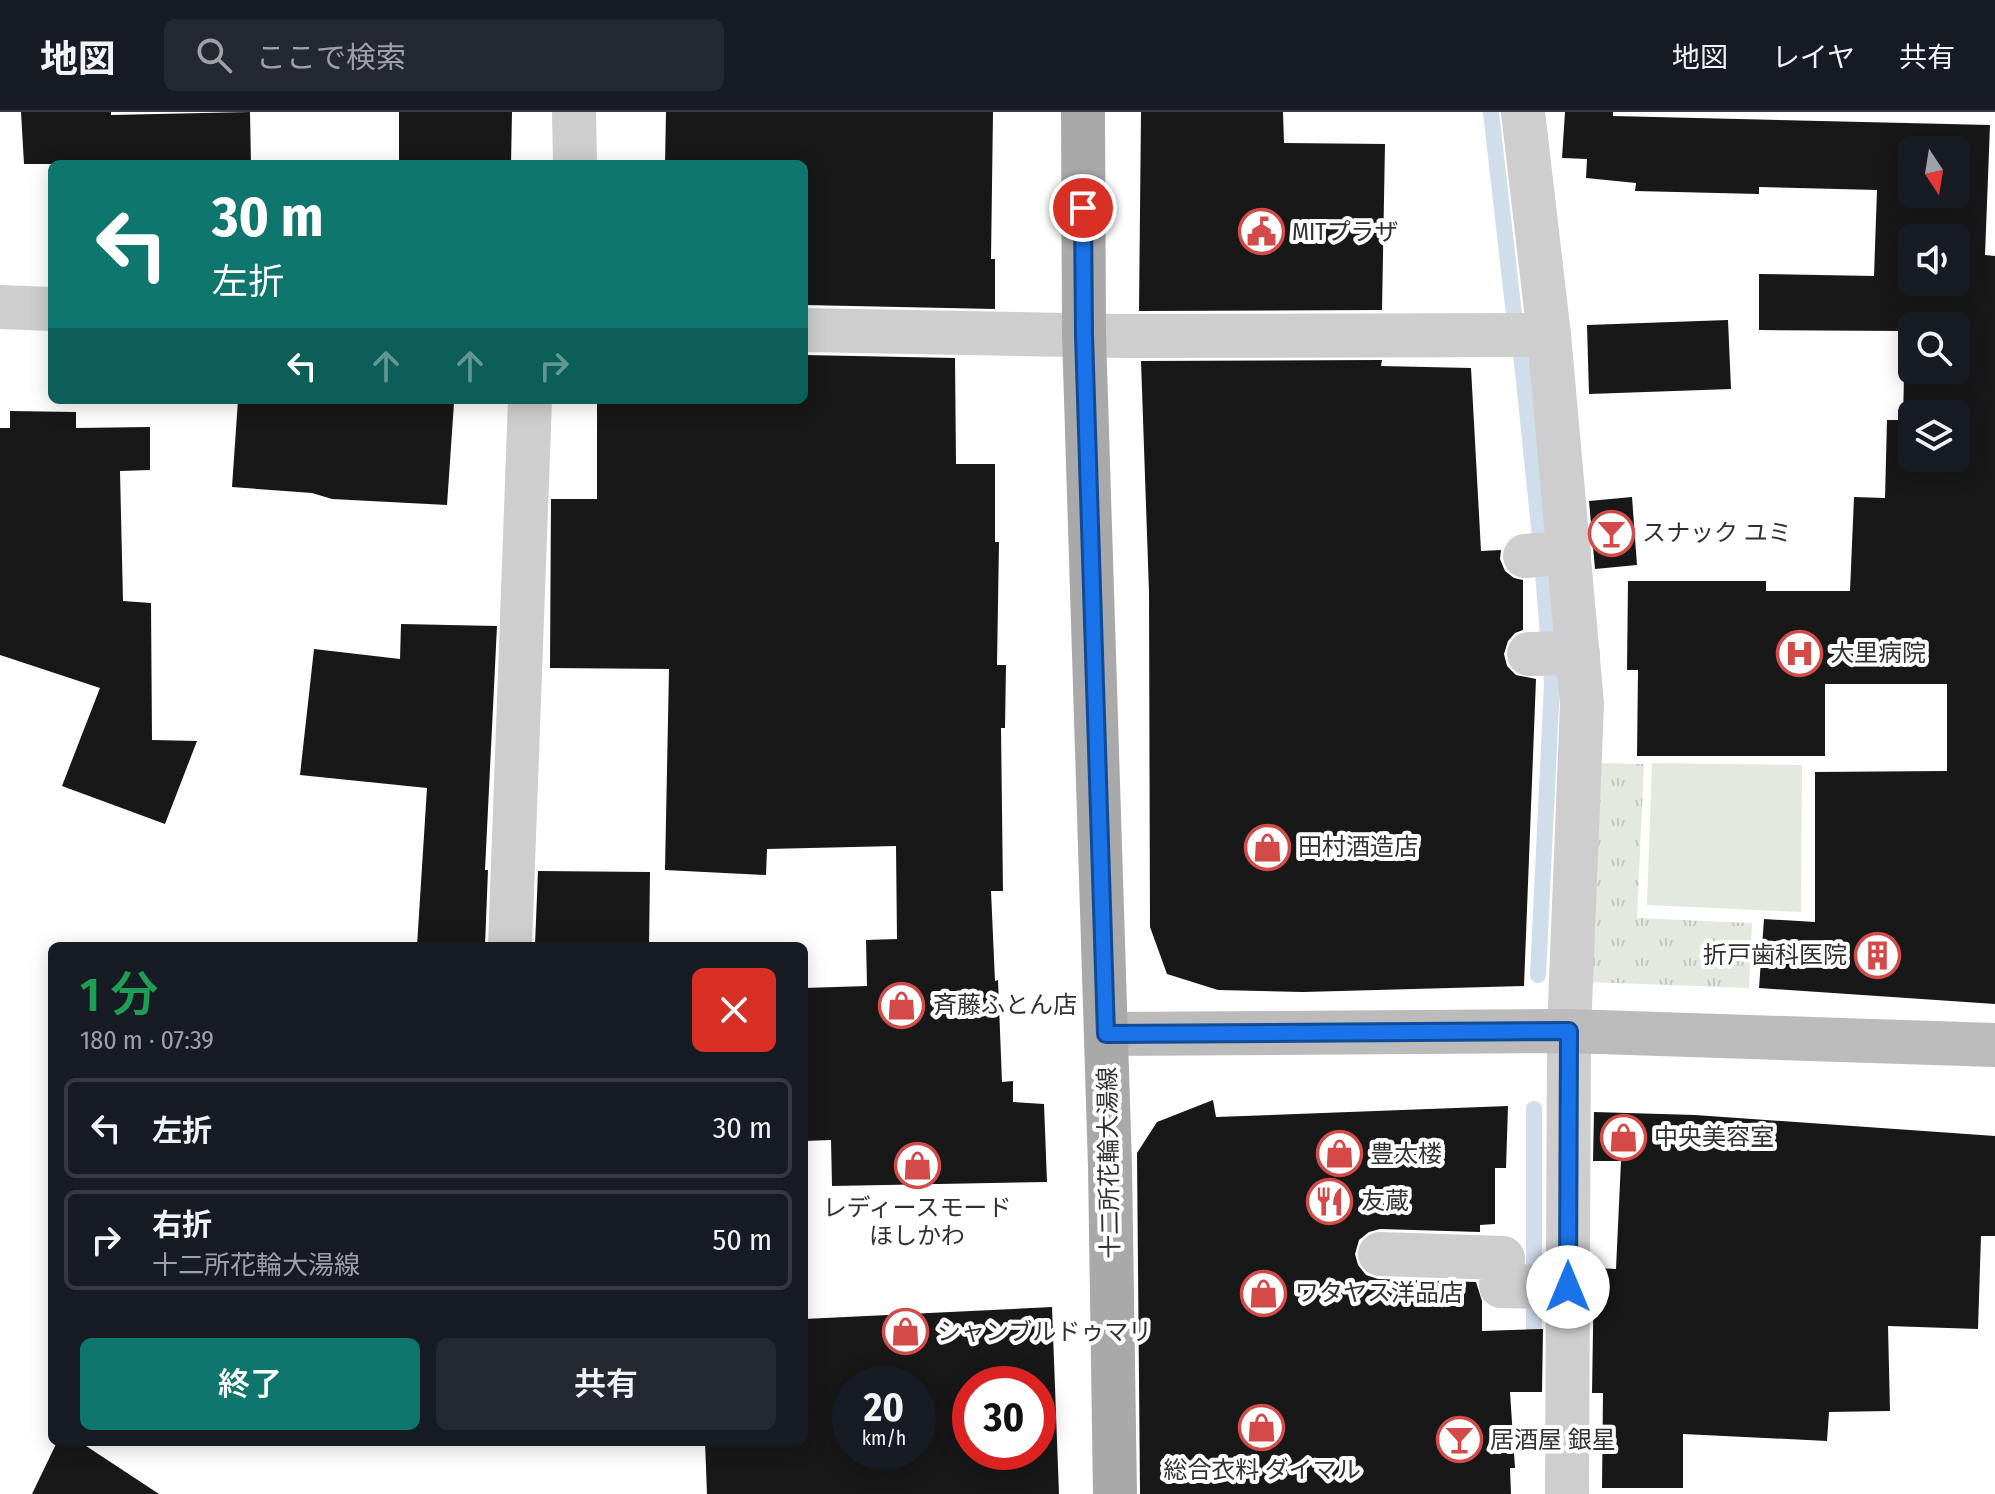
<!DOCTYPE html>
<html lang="ja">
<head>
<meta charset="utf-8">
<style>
	:root { --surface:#171b24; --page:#242831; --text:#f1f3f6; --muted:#9ea1a6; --line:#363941; --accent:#0f766e }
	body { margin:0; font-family:"Fira Sans Condensed","Noto Sans JP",sans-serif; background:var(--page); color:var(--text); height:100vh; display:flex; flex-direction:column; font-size:30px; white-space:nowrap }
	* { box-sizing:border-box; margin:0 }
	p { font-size:26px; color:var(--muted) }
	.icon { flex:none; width:44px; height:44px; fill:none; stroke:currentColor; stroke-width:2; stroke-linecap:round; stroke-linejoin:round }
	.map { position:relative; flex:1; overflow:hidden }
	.panel { position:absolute; left:48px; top:830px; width:760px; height:504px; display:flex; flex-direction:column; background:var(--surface); border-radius:12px; box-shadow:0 4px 20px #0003 }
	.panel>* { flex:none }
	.guide { position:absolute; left:48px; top:48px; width:760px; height:244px; border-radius:12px; box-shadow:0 4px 20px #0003; background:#0f766e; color:#fff; overflow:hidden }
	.needle { width:52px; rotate:168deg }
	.controls { position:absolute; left:1898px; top:24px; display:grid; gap:16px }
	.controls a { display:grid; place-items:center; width:72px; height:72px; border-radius:12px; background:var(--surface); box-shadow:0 4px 20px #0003; font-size:40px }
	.speed { position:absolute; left:832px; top:1254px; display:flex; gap:16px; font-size:40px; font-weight:700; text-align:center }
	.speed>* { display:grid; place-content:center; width:104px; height:104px; border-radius:50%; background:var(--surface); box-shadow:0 4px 20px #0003; line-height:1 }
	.speed small { font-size:20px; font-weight:400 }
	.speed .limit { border:12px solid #d22; background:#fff; color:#111 }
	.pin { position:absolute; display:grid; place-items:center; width:68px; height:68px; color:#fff; margin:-34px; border:4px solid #fff; border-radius:50%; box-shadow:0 2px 8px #0007 }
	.me { position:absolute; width:88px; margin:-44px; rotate:0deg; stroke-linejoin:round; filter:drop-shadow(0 0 6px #0008) }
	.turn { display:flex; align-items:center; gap:28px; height:168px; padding:0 32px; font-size:36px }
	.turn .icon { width:104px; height:104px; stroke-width:2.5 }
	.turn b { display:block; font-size:56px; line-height:68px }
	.lanes { display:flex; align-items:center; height:76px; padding:0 32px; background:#0003; justify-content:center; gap:40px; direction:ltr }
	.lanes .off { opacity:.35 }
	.round { display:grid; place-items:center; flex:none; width:84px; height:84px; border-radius:12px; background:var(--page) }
	.summary { display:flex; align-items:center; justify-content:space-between; height:136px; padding:0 32px }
	h1 { font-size:48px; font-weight:600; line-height:60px; color:#1e9e55 }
	.action { display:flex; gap:16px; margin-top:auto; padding:16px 32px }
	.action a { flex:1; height:92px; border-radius:12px; background:var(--accent); color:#fff; font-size:32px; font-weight:600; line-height:92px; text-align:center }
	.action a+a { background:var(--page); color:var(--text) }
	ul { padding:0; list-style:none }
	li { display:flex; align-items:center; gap:24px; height:100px; margin:0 16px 12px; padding:0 16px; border:4px solid var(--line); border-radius:12px }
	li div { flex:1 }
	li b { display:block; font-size:30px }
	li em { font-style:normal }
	header { display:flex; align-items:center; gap:48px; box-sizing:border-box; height:112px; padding:0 40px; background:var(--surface); border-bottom:2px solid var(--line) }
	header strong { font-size:38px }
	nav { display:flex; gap:44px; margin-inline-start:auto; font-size:28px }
	.search { width:560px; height:72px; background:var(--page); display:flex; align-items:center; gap:20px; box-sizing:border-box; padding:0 28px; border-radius:12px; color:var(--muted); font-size:30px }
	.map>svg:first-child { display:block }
	.green { fill:#e3e9de }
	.park { fill:url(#park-tufts) }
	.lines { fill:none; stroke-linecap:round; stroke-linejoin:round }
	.stream { stroke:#d0ddea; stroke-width:16 }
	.building { fill:#181818; fill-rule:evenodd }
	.street { stroke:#cecece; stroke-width:44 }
	.secondary { stroke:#bbb; stroke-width:44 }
	.primary { stroke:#a9a9a9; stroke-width:44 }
	.route-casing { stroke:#114b97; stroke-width:20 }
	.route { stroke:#1a73e8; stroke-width:14 }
	.labels { text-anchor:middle; stroke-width:8; stroke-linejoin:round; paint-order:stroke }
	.poi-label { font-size:24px; fill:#313131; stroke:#fff; text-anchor:start }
	.street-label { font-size:24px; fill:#313131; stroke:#fff }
</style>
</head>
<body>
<header>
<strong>地図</strong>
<div class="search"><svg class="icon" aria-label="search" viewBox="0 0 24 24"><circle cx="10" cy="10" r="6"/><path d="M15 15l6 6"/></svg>ここで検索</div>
<nav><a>地図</a><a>レイヤ</a><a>共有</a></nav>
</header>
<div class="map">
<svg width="1995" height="1382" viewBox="0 0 1995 1382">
	<defs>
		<pattern id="park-tufts" width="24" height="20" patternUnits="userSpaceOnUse" patternTransform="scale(2)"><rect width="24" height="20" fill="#e3e9de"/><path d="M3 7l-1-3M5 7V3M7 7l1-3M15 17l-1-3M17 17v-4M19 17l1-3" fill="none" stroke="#c3c8bf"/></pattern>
	</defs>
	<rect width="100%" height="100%" fill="#fff"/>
	<polygon class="green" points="1652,651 1802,653 1801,800 1647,793"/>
	<polygon class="park" points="1596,651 1644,652 1637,806 1752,811 1749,876 1588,870"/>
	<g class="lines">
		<g class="stream">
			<polyline points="1491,0 1513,194 1522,250 1541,435 1552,572 1538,863"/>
			<polyline points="1534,1240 1534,997"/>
		</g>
	</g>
	<g class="building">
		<polygon points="21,0 111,0 111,3 250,0 251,52 24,52"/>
		<polygon points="399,0 512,0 511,52 399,52"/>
		<polygon points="666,0 993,0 991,147 995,147 995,197 804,193 804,52 665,52"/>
		<polygon points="1141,0 1283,0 1284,31 1385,32 1382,198 1139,199"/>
		<path d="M1565 0H1613V4L1990 13 1985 143 1995 144V892L1759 876 1764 807 1815 810V660L1947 659V572H1825V644H1637L1638 558H1627L1628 469H1766V479H1850L1854 385 1885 386 1887 308H1903L1905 219 1759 218V162L1874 164 1877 78 1759 75V82L1635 79 1636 71 1586 66 1587 47 1562 46ZM1912 38H1956V82H1912ZM1912 126H1956V170H1912ZM1912 214H1956V258H1912ZM1912 302H1956V346H1912Z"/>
		<polygon points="1728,208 1731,277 1589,282 1587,213"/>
		<polygon points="804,243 955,246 956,352 995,352 995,430 999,430 997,553 1006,553 1005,616 1001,616 1003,779 991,779 995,869 998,868 1002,970 1013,969 1013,990 1044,992 1047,1070 832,1074 831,1028 804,1029 804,876 867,874 866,828 897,827 896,734 767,737 766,763 665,758 669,557 550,556 551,387 597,387 597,288 804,288"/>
		<polygon points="1382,248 1381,254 1471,256 1481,439 1501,438 1500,447 1505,459 1514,466 1523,468 1523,518 1515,521 1508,529 1504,542 1507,554 1516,563 1536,567 1524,874 1303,880 1218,878 1167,862 1150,815 1149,480 1141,249"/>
		<polygon points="238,288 404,288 454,291 447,393 332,387 312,381 232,375"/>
		<polygon points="10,299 76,300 76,316 150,315 150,358 120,359 123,489 151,491 152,628 197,629 165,712 62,674 100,576 0,543 0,316 10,316"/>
		<polygon points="1632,385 1637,453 1595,457 1589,389"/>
		<polygon points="401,512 497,514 485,758 488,758 485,833 480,834 417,834 427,676 300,663 314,537 400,547"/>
		<polygon points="538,759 650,760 649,834 535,833"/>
		<polygon points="1213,988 1216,1005 1508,994 1506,1056 1495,1056 1495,1112 1480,1113 1480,1120 1380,1117 1369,1120 1359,1128 1355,1142 1358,1153 1366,1163 1378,1167 1476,1170 1482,1189 1482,1219 1543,1217 1542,1280 1510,1280 1515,1356 1510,1356 1511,1382 1140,1382 1137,1041 1157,1010"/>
		<polygon points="1594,1000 1695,1003 1995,1024 1995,1124 1981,1124 1978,1217 1888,1214 1890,1299 1829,1300 1827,1329 1683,1322 1683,1376 1602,1376 1603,1281 1592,1281 1594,1156 1616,1157 1621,1049 1593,1049"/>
		<path d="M1052 1195 1059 1382H707L705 1330H804V1207ZM850 1272H918V1340H850ZM970 1272H1038V1340H970Z"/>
		<polygon points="57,1330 80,1330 159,1382 32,1382"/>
	</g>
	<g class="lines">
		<g class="street">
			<polyline points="574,0 575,52"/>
			<polyline points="1523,0 1549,223 1582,592 1569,919 1567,1382"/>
			<polyline points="0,195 52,197"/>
			<polyline points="804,218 1123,224 1549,223"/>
			<polyline points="1525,444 1569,440"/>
			<polyline points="1529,542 1578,541"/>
			<polyline points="510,834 530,288"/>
			<polyline points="1380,1142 1503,1146 1501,1174 1568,1175"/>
		</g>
		<polyline class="secondary" points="1106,922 1569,919 1995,933"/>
		<polyline class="primary" points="1083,0 1084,223 1110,1055 1115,1382"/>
	</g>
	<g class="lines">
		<defs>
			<polyline id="route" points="1083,96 1084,223 1106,922 1569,919 1568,1175"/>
		</defs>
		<use href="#route" class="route-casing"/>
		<use href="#route" class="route"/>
	</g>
	<defs>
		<symbol id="civic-ring" viewBox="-11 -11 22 22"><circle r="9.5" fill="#fff" stroke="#d44a48" stroke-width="1.5"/><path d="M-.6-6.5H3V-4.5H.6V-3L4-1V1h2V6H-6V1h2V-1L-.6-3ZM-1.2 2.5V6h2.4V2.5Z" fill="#d44a48"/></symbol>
		<symbol id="bar-ring" viewBox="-11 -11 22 22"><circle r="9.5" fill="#fff" stroke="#d44a48" stroke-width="1.5"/><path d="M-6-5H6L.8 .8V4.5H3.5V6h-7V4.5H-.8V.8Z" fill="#d44a48"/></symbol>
		<symbol id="hospital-ring" viewBox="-11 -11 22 22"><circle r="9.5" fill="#fff" stroke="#d44a48" stroke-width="1.5"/><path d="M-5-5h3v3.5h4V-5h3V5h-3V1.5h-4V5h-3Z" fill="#d44a48"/></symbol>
		<symbol id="shop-ring" viewBox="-11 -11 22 22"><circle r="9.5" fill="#fff" stroke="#d44a48" stroke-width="1.5"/><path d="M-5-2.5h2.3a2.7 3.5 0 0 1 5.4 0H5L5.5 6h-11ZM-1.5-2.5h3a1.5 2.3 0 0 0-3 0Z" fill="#d44a48"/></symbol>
		<symbol id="building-ring" viewBox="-11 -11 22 22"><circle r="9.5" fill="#fff" stroke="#d44a48" stroke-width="1.5"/><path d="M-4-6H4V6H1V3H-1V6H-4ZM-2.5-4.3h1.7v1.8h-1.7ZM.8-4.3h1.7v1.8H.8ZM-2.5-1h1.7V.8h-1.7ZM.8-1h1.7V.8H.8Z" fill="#d44a48"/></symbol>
		<symbol id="restaurant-ring" viewBox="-11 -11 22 22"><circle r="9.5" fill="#fff" stroke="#d44a48" stroke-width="1.5"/><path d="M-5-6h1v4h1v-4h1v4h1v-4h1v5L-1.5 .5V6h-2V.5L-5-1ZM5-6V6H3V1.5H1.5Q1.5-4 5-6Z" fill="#d44a48"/></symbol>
	</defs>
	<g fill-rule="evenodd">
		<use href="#civic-ring" x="1236" y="94" width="51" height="51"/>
		<use href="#bar-ring" x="1586" y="396" width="51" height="51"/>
		<use href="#hospital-ring" x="1774" y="516" width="51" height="51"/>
		<use href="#shop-ring" x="1242" y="710" width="51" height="51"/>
		<use href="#building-ring" x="1852" y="818" width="51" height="51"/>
		<use href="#shop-ring" x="876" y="868" width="51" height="51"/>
		<use href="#shop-ring" x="1598" y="1000" width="51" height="51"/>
		<use href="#shop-ring" x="1314" y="1016" width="51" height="51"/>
		<use href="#shop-ring" x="892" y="1028" width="51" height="51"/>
		<use href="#restaurant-ring" x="1304" y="1064" width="51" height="51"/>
		<use href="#shop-ring" x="1238" y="1156" width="51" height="51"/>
		<use href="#shop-ring" x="880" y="1194" width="51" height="51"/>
		<use href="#shop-ring" x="1236" y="1290" width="51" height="51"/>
		<use href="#bar-ring" x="1434" y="1302" width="51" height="51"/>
	</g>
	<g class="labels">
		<g class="poi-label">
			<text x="1292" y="128">MITプラザ</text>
			<text x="1642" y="429">スナック ユミ</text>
			<text x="1830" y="549">大里病院</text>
			<text x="1298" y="743">田村酒造店</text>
			<text x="1847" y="851" text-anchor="end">折戸歯科医院</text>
			<text x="933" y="901">斉藤ふとん店</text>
			<text x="1654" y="1033">中央美容室</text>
			<text x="1370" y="1050">豊太楼</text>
			<text x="1361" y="1097">友蔵</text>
			<text x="917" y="1104" text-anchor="middle">レディースモード<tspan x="917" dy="28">ほしかわ</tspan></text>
			<text x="1295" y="1189">ワタヤス洋品店</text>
			<text x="937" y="1228">シャンブルドゥマリ</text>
			<text x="1490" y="1336">居酒屋 銀星</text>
			<text x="1262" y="1366" text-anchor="middle">総合衣料 ダイマル</text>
		</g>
		<g class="street-label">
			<text transform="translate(1109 1051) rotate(-91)" y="8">十二所花輪大湯線</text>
		</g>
	</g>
</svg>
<div class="controls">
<a><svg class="needle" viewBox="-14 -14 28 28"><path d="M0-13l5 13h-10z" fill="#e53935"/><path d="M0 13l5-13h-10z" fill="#9ea1a6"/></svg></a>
<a><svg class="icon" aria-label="sound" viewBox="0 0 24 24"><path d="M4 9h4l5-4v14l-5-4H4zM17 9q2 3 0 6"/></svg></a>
<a><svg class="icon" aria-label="search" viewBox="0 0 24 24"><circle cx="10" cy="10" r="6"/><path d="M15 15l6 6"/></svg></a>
<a><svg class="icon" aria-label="layers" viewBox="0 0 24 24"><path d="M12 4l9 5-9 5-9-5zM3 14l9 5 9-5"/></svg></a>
</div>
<div class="speed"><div>20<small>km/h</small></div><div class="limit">30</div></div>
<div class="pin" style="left:1083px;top:96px;background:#d93025"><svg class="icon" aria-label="arrive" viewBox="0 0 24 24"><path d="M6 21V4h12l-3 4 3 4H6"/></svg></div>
<svg class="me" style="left:1568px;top:1175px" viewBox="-20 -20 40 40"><circle r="19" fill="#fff"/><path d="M0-13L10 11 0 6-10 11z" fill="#1a73e8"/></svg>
<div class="guide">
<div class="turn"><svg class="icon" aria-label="left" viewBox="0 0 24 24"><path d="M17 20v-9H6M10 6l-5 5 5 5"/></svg><div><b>30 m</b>左折</div></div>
<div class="lanes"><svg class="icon" aria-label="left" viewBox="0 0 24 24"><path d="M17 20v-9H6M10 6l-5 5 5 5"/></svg><svg class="icon off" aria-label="ahead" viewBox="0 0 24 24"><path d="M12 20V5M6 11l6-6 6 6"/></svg><svg class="icon off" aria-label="ahead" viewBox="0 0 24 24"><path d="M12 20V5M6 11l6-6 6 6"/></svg><svg class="icon off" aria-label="right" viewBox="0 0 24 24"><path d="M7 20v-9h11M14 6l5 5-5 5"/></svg></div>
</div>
<section class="panel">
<div class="summary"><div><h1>1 分</h1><p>180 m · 07:39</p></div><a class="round" style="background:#d93025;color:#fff"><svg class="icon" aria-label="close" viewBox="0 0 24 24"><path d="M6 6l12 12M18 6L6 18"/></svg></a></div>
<ul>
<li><svg class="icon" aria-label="left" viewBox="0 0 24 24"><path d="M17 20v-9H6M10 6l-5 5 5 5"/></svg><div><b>左折</b></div><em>30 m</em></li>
<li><svg class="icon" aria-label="right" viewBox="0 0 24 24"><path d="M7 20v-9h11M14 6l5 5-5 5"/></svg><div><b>右折</b><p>十二所花輪大湯線</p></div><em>50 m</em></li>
</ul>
<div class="action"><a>終了</a><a>共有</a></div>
</section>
</div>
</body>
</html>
